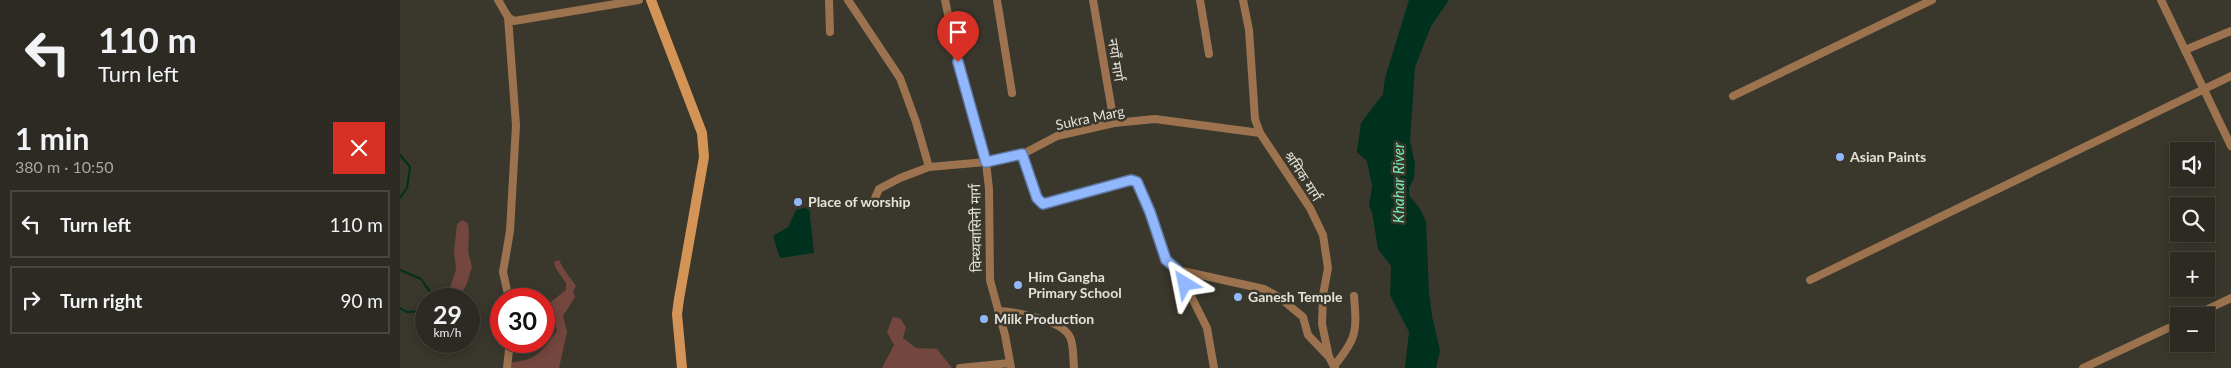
<!DOCTYPE html>
<html lang="en">
<head>
<meta charset="utf-8">
<style>
	:root { --surface:#2c2a22; --page:#38362f; --text:#f1f3f6; --muted:#a6a7a5; --line:#484640 }
	body { margin:0; font-family:Lato,"Noto Sans Devanagari",sans-serif; background:var(--page); color:var(--text); height:100vh; display:flex; flex-direction:column; font-size:19px; white-space:nowrap }
	* { box-sizing:border-box; margin:0 }
	p { font-size:16px; color:var(--muted) }
	.icon { flex:none; width:28px; height:28px; fill:none; stroke:currentColor; stroke-width:2; stroke-linecap:round; stroke-linejoin:round }
	.map { position:relative; flex:1; overflow:hidden }
	.drawer { display:flex; flex-direction:column; background:var(--surface); width:400px }
	.drawer>* { flex:none }
	.hud { background:#2c2a22; color:var(--text); overflow:hidden }
	.tools { position:absolute; left:1770px; top:142px; display:grid; gap:10px }
	.tools a { display:grid; place-items:center; width:45px; height:45px; border-radius:0px; background:var(--surface); box-shadow:0 2px 12px #0003,0 0 0 1px var(--line); font-size:25px }
	.speed { position:absolute; left:15px; top:288px; display:flex; gap:10px; font-size:25px; font-weight:700; text-align:center }
	.speed>* { display:grid; place-content:center; width:65px; height:65px; border-radius:50%; background:var(--surface); box-shadow:0 2px 12px #0003,0 0 0 1px var(--line); line-height:1 }
	.speed small { font-size:12px; font-weight:400 }
	.speed .limit { border:8px solid #d22; background:#fff; color:#111 }
	.pin { position:absolute; display:grid; place-items:center; width:42px; height:42px; color:#fff; margin:-51px -21px; border-radius:50% 50% 50% 0; rotate:-45deg; box-shadow:0 0 5px #0007 }
	.pin .icon { rotate:45deg }
	.me { position:absolute; width:55px; margin:-28px; rotate:325deg; stroke-linejoin:round; filter:drop-shadow(0 0 4px #0008) }
	.turn { display:flex; align-items:center; gap:18px; height:105px; padding:0 15px; font-size:22px }
	.turn .icon { width:65px; height:65px; stroke-width:2.5 }
	.turn b { display:block; font-size:35px; line-height:42px }
	.round { display:grid; place-items:center; flex:none; width:52px; height:52px; border-radius:0px; background:var(--page) }
	.headline { display:flex; align-items:center; justify-content:space-between; height:85px; padding:0 15px }
	h1 { font-size:30px; font-weight:700; line-height:38px }
	ul { padding:0; list-style:none }
	li { display:flex; align-items:center; gap:15px; height:68px; margin:0 10px 8px; padding:0 5px; border:2px solid var(--line); border-radius:0px }
	li div { flex:1 }
	li b { display:block; font-size:19px }
	li em { font-style:normal }
	main { display:flex; flex:1; min-height:0 }
	.map>svg:first-child { display:block }
	.green { fill:#73463e }
	.water { fill:#00301e }
	.lines { fill:none; stroke-linecap:round; stroke-linejoin:round }
	.stream { stroke:#00301e; stroke-width:2 }
	.street { stroke:#9c734e; stroke-width:8 }
	.secondary { stroke:#d49455; stroke-width:10 }
	.route-casing { stroke:#5e78a4; stroke-width:12 }
	.route { stroke:#91b8fd; stroke-width:9 }
	.poi-dot { fill:#91b8fd; stroke:#3a382d; stroke-width:2 }
	.labels { text-anchor:middle; stroke-width:5; stroke-linejoin:round; paint-order:stroke }
	.street-label { font-size:14px; fill:#e2e1da; stroke:#3a382d }
	.poi-label { font-size:14px; font-weight:bold; fill:#e2e1da; stroke:#3a382d; text-anchor:start }
	.water-label { font-size:15px; font-style:italic; fill:#74ecb6; stroke:#3a382d }
</style>
</head>
<body>
<main>
<section class="drawer">
<div class="hud">
<div class="turn"><svg class="icon" aria-label="left" viewBox="0 0 24 24"><path d="M17 20v-9H6M10 6l-5 5 5 5"/></svg><div><b>110 m</b>Turn left</div></div>
</div>
<div class="headline"><div><h1>1 min</h1><p>380 m · 10:50</p></div><a class="round" style="background:#d93025;color:#fff"><svg class="icon" aria-label="close" viewBox="0 0 24 24"><path d="M6 6l12 12M18 6L6 18"/></svg></a></div>
<ul>
<li><svg class="icon" aria-label="left" viewBox="0 0 24 24"><path d="M17 20v-9H6M10 6l-5 5 5 5"/></svg><div><b>Turn left</b></div><em>110 m</em></li>
<li><svg class="icon" aria-label="right" viewBox="0 0 24 24"><path d="M7 20v-9h11M14 6l5 5-5 5"/></svg><div><b>Turn right</b></div><em>90 m</em></li>
</ul>
</section>
<div class="map">
<svg width="1831" height="368" viewBox="0 0 1831 368">
	<rect width="100%" height="100%" fill="#3a382d"/>
	<g class="green">
		<polygon points="62,220 68,223 69,235 68,251 72,267 66,286 56,299 46,299 56,270 54,251 57,224"/>
		<path d="M159 260 163 268 176 286 173 291 175 297 163 316 167 332 159 368H105C112 359 121 363 131 358 142 354 150 340 157 331L153 317 147 309 148 304 166 290V283L156 269 154 262Z"/>
		<polygon points="493,317 500,318 506,327 503,338 516,348 537,349 552,368 482,368 494,345 487,332"/>
	</g>
	<g class="water">
		<polygon points="1009,0 1049,0 1031,26 1015,67 1010,141 1015,164 1014,178 1009,188 1009,195 1020,209 1026,222 1029,292 1032,316 1040,351 1036,368 1005,368 1009,332 990,295 991,266 978,249 972,212 969,206 972,186 967,161 957,152 961,123 983,94 985,78"/>
		<polygon points="409,207 414,253 380,258 373,236 388,227 396,210"/>
	</g>
	<g class="lines">
		<g class="stream">
			<polyline points="0,155 10,167 7,188 0,198"/>
			<polyline points="0,270 21,279 31,293 29,299"/>
			<polyline points="0,308 7,312 22,311 26,305"/>
		</g>
		<g class="street">
			<polyline points="98,0 108,17 114,21 239,0"/>
			<polyline points="429,0 430,32"/>
			<polyline points="448,0 500,78 516,122 529,167"/>
			<polyline points="545,0 558,62 586,162 589,189 590,280 605,335 611,368"/>
			<polyline points="597,0 612,93"/>
			<polyline points="693,0 714,123"/>
			<polyline points="800,0 809,54"/>
			<polyline points="843,0 849,30 855,119 860,133 910,208 923,235 928,268 923,295 922,324 929,357 935,368"/>
			<polyline points="1761,0 1831,146"/>
			<polyline points="108,17 116,125 110,231 103,272 109,299"/>
			<polyline points="1785,50 1831,31"/>
			<polyline points="1333,96 1532,0"/>
			<polyline points="623,154 637,198 643,204 731,180 737,182 750,212 766,260 778,270 864,289 879,297 903,317 908,335 929,357"/>
			<polyline points="472,205 479,189 500,178 529,167 586,162 623,154 657,136 714,123 755,119 860,133"/>
			<polyline points="778,270 807,328 814,368"/>
			<polyline points="1410,280 1831,76"/>
			<path d="M598 311C616 312 662 320 670 337 674 345 673 359 674 368"/>
			<polyline points="1793,316 1831,298"/>
			<path d="M934 366C957 338 957 332 954 296"/>
			<polyline points="107,368 110,341"/>
			<polyline points="560,368 610,363"/>
			<polyline points="1683,368 1779,323"/>
		</g>
		<polyline class="secondary" points="251,0 302,133 304,157 279,299 277,314 282,368"/>
	</g>
	<g class="lines">
		<defs>
			<polyline id="route" points="558,62 586,162 622,154 637,198 643,204 731,180 737,182 750,212 766,260 778,270 785,284"/>
		</defs>
		<use href="#route" class="route-casing"/>
		<use href="#route" class="route"/>
	</g>
	<g class="poi-dot">
		<circle cx="1440" cy="157" r="5"/>
		<circle cx="398" cy="202" r="5"/>
		<circle cx="618" cy="285" r="5"/>
		<circle cx="838" cy="297" r="5"/>
		<circle cx="584" cy="319" r="5"/>
	</g>
	<g class="labels">
		<g class="street-label">
			<text transform="translate(716 60) rotate(81)" y="5">नयाँ मार्ग</text>
			<text transform="translate(690 118) rotate(-12)" y="5">Sukra Marg</text>
			<text transform="translate(903 176) rotate(57)" y="5">श्रमिक मार्ग</text>
			<text transform="translate(576 228) rotate(-91)" y="5">विन्ध्यवासिनी मार्ग</text>
		</g>
		<g class="poi-label">
			<text x="1450" y="162">Asian Paints</text>
			<text x="408" y="207">Place of worship</text>
			<text x="628" y="282">Him Gangha<tspan x="628" dy="16">Primary School</tspan></text>
			<text x="848" y="302">Ganesh Temple</text>
			<text x="594" y="324">Milk Production</text>
		</g>
		<g class="water-label">
			<text transform="translate(999 183) rotate(-90)" y="5">Khahar River</text>
		</g>
	</g>
</svg>
<div class="tools">
<a><svg class="icon" aria-label="sound" viewBox="0 0 24 24"><path d="M4 9h4l5-4v14l-5-4H4zM17 9q2 3 0 6"/></svg></a>
<a><svg class="icon" aria-label="search" viewBox="0 0 24 24"><circle cx="10" cy="10" r="6"/><path d="M15 15l6 6"/></svg></a>
<a>+</a>
<a>−</a>
</div>
<div class="speed"><div>29<small>km/h</small></div><div class="limit">30</div></div>
<div class="pin" style="left:558px;top:62px;background:#d93025"><svg class="icon" aria-label="arrive" viewBox="0 0 24 24"><path d="M6 21V4h12l-3 4 3 4H6"/></svg></div>
<svg class="me" style="left:785px;top:284px" viewBox="-20 -20 40 40"><path d="M0-17L14 15 0 8-14 15z" fill="#91b8fd" stroke="#fff" stroke-width="4"/></svg>
</div>
</main>
</body>
</html>
